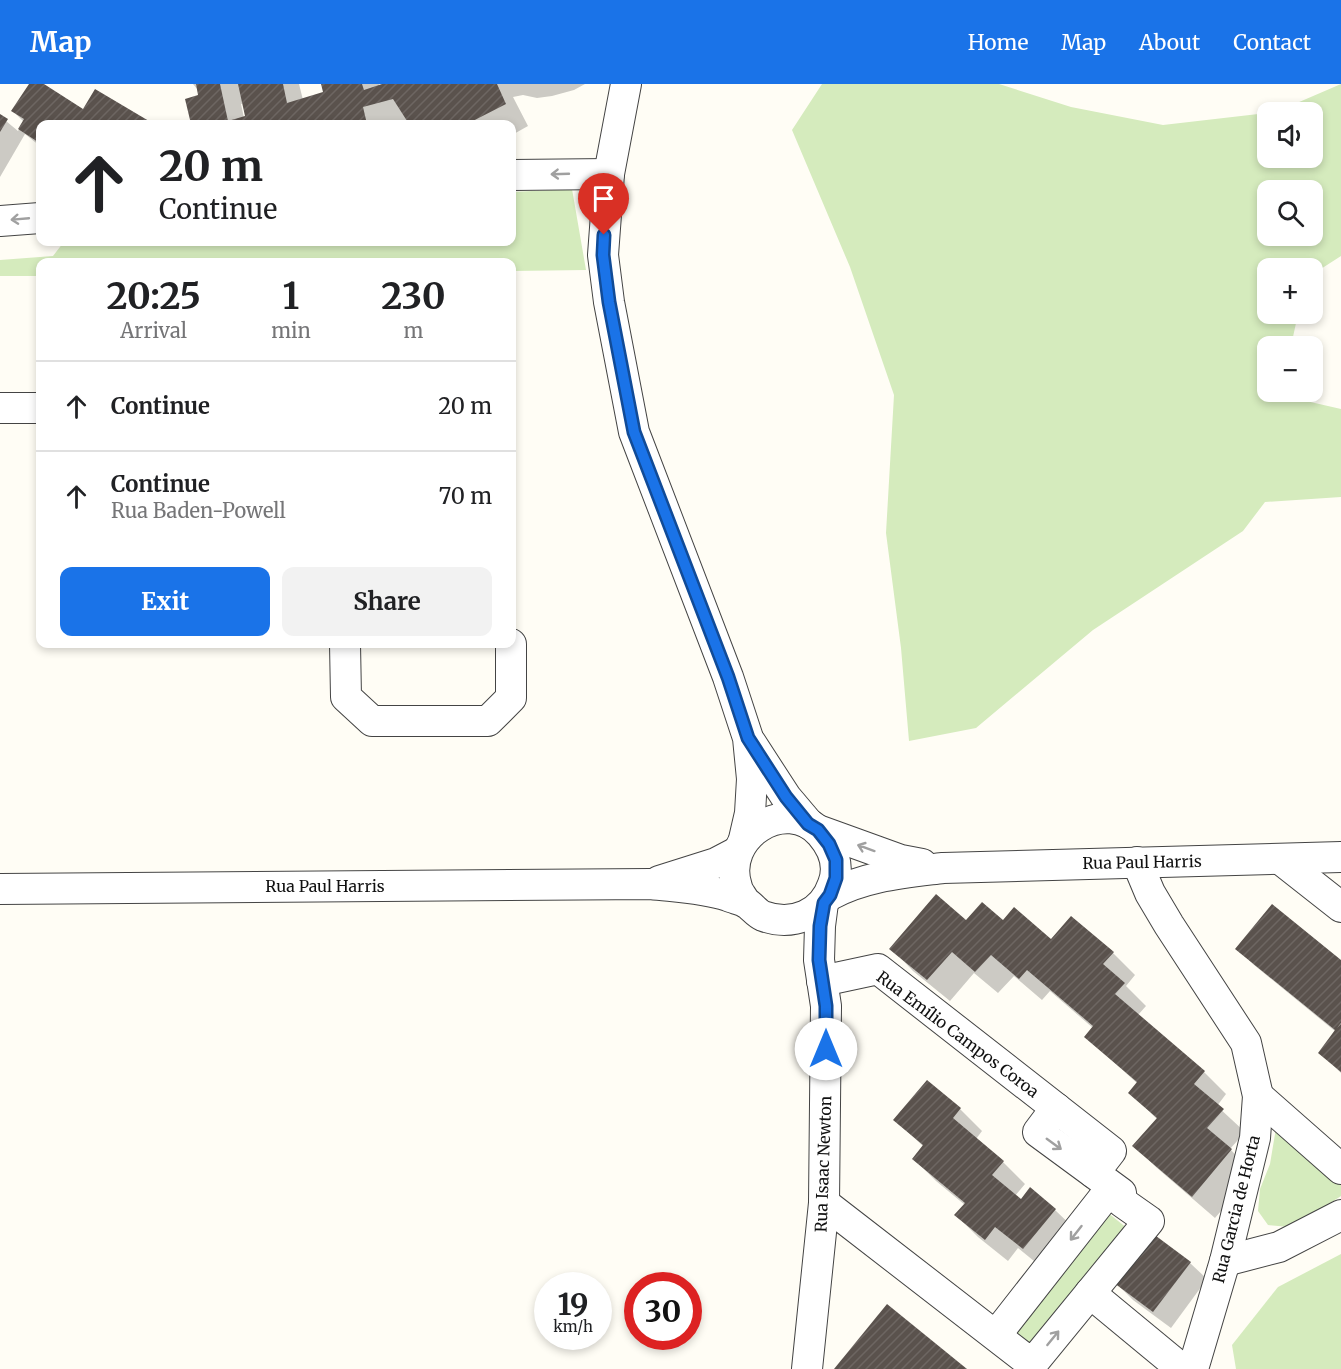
<!DOCTYPE html>
<html lang="en">
<head>
<meta charset="utf-8">
<style>
	:root { --surface:#fff; --page:#f2f2f2; --text:#202124; --muted:#757577; --line:#e0e0e0; --accent:#1a73e8 }
	body { margin:0; font-family:Merriweather,serif; background:var(--page); color:var(--text); height:100vh; display:flex; flex-direction:column; font-size:22px; white-space:nowrap }
	* { box-sizing:border-box; margin:0 }
	p { font-size:20px; color:var(--muted) }
	.icon { flex:none; width:33px; height:33px; fill:none; stroke:currentColor; stroke-width:2; stroke-linecap:round; stroke-linejoin:round }
	.map { position:relative; flex:1; overflow:hidden }
	.panel { position:absolute; left:36px; top:174px; width:480px; height:390px; display:flex; flex-direction:column; background:var(--surface); border-radius:12px; box-shadow:0 3px 9px #0003 }
	.panel>* { flex:none }
	.banner { position:absolute; left:36px; top:36px; width:480px; height:126px; border-radius:12px; box-shadow:0 3px 9px #0003; background:#fff; color:var(--text); overflow:hidden }
	.buttons { position:absolute; left:1257px; top:18px; display:grid; gap:12px }
	.buttons a { display:grid; place-items:center; width:66px; height:66px; border-radius:12px; background:var(--surface); box-shadow:0 3px 9px #0003; font-size:30px }
	.speed { position:absolute; left:534px; top:1188px; display:flex; gap:12px; font-size:30px; font-weight:700; text-align:center }
	.speed>* { display:grid; place-content:center; width:78px; height:78px; border-radius:50%; background:var(--surface); box-shadow:0 3px 9px #0003; line-height:1 }
	.speed small { font-size:15px; font-weight:400 }
	.speed .limit { border:9px solid #d22; background:#fff; color:#111 }
	.pin { position:absolute; display:grid; place-items:center; width:51px; height:51px; color:#fff; margin:-62px -26px; border-radius:50% 50% 50% 0; rotate:-45deg; box-shadow:0 0 6px #0007 }
	.pin .icon { rotate:45deg }
	.me { position:absolute; width:66px; margin:-33px; rotate:0deg; stroke-linejoin:round; filter:drop-shadow(0 0 4px #0008) }
	.turn { display:flex; align-items:center; gap:21px; height:126px; padding:0 24px; font-size:27px }
	.turn .icon { width:78px; height:78px; stroke-width:2.5 }
	.turn b { display:block; font-size:42px; line-height:51px }
	.eta { display:flex; justify-content:space-evenly; align-items:center; height:102px; text-align:center }
	.eta b { font-size:36px; font-weight:700; line-height:42px }
	.button { display:flex; gap:12px; margin-top:auto; padding:12px 24px }
	.button a { flex:1; height:69px; border-radius:12px; background:var(--accent); color:#fff; font-size:24px; font-weight:700; line-height:69px; text-align:center }
	.button a+a { background:var(--page); color:var(--text) }
	ul { padding:0; list-style:none }
	li { display:flex; align-items:center; gap:18px; height:90px; padding:0 24px; border-top:2px solid var(--line) }
	li div { flex:1 }
	li b { display:block; font-size:22px }
	li em { font-style:normal }
	header { display:flex; align-items:center; gap:36px; box-sizing:border-box; height:84px; padding:0 30px; background:var(--accent); color:#fff }
	header strong { font-size:28px }
	nav { display:flex; gap:33px; margin-inline-start:auto; font-size:21px }
	.map>svg:first-child { display:block }
	.grass { fill:#d5ebbd; fill-rule:evenodd }
	.shadow { fill:#0003; fill-rule:evenodd }
	.building { fill:url(#building-hatch) }
	.lines { fill:none; stroke-linecap:round; stroke-linejoin:round }
	.minor-casing { stroke:#444; stroke-width:32 }
	.minor { stroke:#fff; stroke-width:30 }
	.oneway { stroke:#a0a0a0 }
	.route-casing { stroke:#114b97; stroke-width:15 }
	.route { stroke:#1a73e8; stroke-width:10 }
	.labels { text-anchor:middle; stroke-width:6; stroke-linejoin:round; paint-order:stroke }
	.street-label { font-size:16px; fill:#111; stroke:#fff }
</style>
</head>
<body>
<header>
<strong>Map</strong>
<nav><a>Home</a><a>Map</a><a>About</a><a>Contact</a></nav>
</header>
<div class="map">
<svg width="1341" height="1285" viewBox="0 0 1341 1285">
	<defs>
		<pattern id="building-hatch" width="6" height="6" patternUnits="userSpaceOnUse" patternTransform="scale(1.5)"><rect width="6" height="6" fill="#5a524d"/><path d="M-1 1l2-2M0 6l6-6M5 7l2-2" fill="none" stroke="#6d6662"/></pattern>
	</defs>
	<rect width="100%" height="100%" fill="#fffdf5"/>
	<g class="grass">
		<path d="M822 0H999L1071 23 1163 41 1267 29 1268 74H1312V28H1270H1276L1341 0V172L1313 190 1312 184H1268V230H1298L1291 262H1268V308H1281L1280 311 1341 325V413L1265 418 1243 447 1093 546 976 644 909 657 901 564 886 449 894 311 850 183 792 46ZM1268 106H1312V152H1268Z"/>
		<polygon points="572,105 586,186 512,187 512,178 40,178 40,192 0,192 0,176 53,172 63,159 71,158 512,158 512,108"/>
		<polygon points="1276,1044 1341,1099 1341,1112 1309,1133 1289,1143 1268,1141 1258,1127 1260,1105 1270,1080"/>
		<polygon points="1107,1128 1128,1145 1028,1266 1007,1249"/>
		<polygon points="1341,1170 1341,1285 1236,1285 1232,1261 1278,1203"/>
	</g>
	<g class="shadow">
		<polygon points="31,0 41,0 83,27 96,7 151,40 40,40 40,62 25,50 0,93 0,32 18,47 24,38 13,27"/>
		<path d="M193 0H299L303 16 325 9 323 0H379L380 2 387 0H585L574 6 552 12 537 14 523 11 513 13 528 42 512 51V40H411L409 38 401 40H193L186 16 199 13 198 6ZM244 19 247 33 244 34 241 20Z"/>
		<polygon points="967,838 1003,838 1051,857 1113,869 1135,891 1126,902 1146,922 1138,931 1204,988 1226,1010 1217,1022 1245,1048 1230,1065 1253,1089 1215,1134 1157,1084 1134,1062 1157,1035 1130,1009 1138,1000 1086,953 1093,944 1050,907 1042,916 1014,892 998,909 974,889 950,917 913,887 891,864"/>
		<polygon points="1237,864 1341,877 1341,989 1320,969 1336,948 1254,881"/>
		<polygon points="960,1025 982,1047 976,1055 1003,1078 1025,1100 1015,1112 1021,1117 1030,1105 1055,1126 1078,1148 1045,1186 1018,1164 1008,1177 978,1153 956,1131 965,1121 936,1097 914,1075 924,1063 895,1036"/>
		<polygon points="1190,1179 1207,1195 1171,1244 1133,1216 1116,1199"/>
	</g>
	<g class="building">
		<polygon points="29,0 44,0 83,25 95,5 154,40 40,40 40,54 38,58 18,45 24,35 11,27"/>
		<polygon points="196,0 220,0 228,37 245,32 238,0 283,0 287,19 323,8 321,0 362,0 364,6 382,0 497,0 506,20 467,40 409,40 393,15 363,23 367,40 191,40 185,15 198,11"/>
		<polygon points="0,30 8,35 0,48"/>
		<polygon points="936,810 966,836 982,818 1003,836 1014,823 1051,855 1071,832 1114,868 1103,880 1125,899 1115,910 1205,987 1194,1000 1224,1025 1207,1044 1232,1065 1192,1113 1132,1062 1157,1034 1128,1009 1137,998 1084,953 1093,942 1027,886 1019,895 991,871 975,888 952,868 927,896 889,865"/>
		<polygon points="1272,820 1341,876 1341,939 1337,944 1341,940 1341,988 1318,969 1335,946 1235,865"/>
		<polygon points="927,996 961,1024 953,1034 1004,1077 992,1091 1021,1115 1030,1103 1056,1125 1023,1165 995,1143 985,1156 954,1131 965,1119 912,1075 923,1061 893,1036"/>
		<polygon points="1152,1149 1191,1178 1153,1228 1114,1199"/>
		<polygon points="887,1220 967,1285 834,1285"/>
	</g>
	<g class="lines">
		<defs>
			<g id="minor">
				<polyline points="626,0 609,90 603,171 609,218 634,348 728,593 748,654 752,695 750,729 744,755"/>
				<polyline points="512,91 609,90"/>
				<polyline points="0,137 40,134"/>
				<polyline points="0,324 40,324"/>
				<polyline points="345,560 346,613 372,637 488,637 511,614 511,560"/>
				<polyline points="751,659 786,713 808,739"/>
				<polyline points="818,746 901,776 922,780"/>
				<polyline points="1280,775 1341,823"/>
				<polyline points="1137,778 1150,809 1169,841 1246,959 1258,1012 1255,1054 1225,1177 1193,1285"/>
				<polyline points="659,797 716,779 737,768"/>
				<path d="M0 805 651 800C676 803 703 804 728 812 733 814 740 816 745 818 752 822 756 829 763 832 793 843 823 830 833 800 840 782 833 764 821 750 786 710 720 753 737 803 738 808 743 814 746 819"/>
				<path d="M830 811C865 792 903 789 943 784L1341 773"/>
				<polyline points="822,897 878,885 1111,1067 1094,1089"/>
				<polyline points="1258,1012 1341,1085"/>
				<polyline points="824,1119 1032,1280 1149,1137 1122,1118 1121,1109 1038,1048 1056,1024"/>
				<polyline points="1225,1177 1279,1163 1341,1131"/>
				<polyline points="1090,1209 1182,1285"/>
				<polyline points="996,1251 1112,1103"/>
				<polyline points="807,1285 824,1119 826,922 819,876 820,842 823,819"/>
			</g>
		</defs>
		<use href="#minor" class="minor-casing"/>
		<use href="#minor" class="minor"/>
	</g>
	<defs><path id="oneway-shaft" d="M-6 0H5M1.5-3L5.5 0L1.5 3" fill="none" stroke-width="1.6" stroke-linecap="round" stroke-linejoin="round" transform="scale(1.5)"/></defs>
	<g class="oneway">
		<use href="#oneway-shaft" transform="translate(560 90) rotate(178)"/>
		<use href="#oneway-shaft" transform="translate(20 135) rotate(175)"/>
		<use href="#oneway-shaft" transform="translate(866 764) rotate(-160)"/>
		<use href="#oneway-shaft" transform="translate(1054 1060) rotate(36)"/>
		<use href="#oneway-shaft" transform="translate(1076 1149) rotate(128)"/>
		<use href="#oneway-shaft" transform="translate(1053 1254) rotate(-51)"/>
	</g>
	<g class="lines">
		<defs>
			<polyline id="route" points="604,151 603,171 609,218 634,348 728,593 748,654 786,713 808,740 818,746 829,760 836,776 836,794 830,811 824,819 820,842 819,876 826,922 826,965"/>
		</defs>
		<use href="#route" class="route-casing"/>
		<use href="#route" class="route"/>
	</g>
	<g class="labels">
		<g class="street-label">
			<text transform="translate(1142 778) rotate(-1)" y="6">Rua Paul Harris</text>
			<text x="325" y="808">Rua Paul Harris</text>
			<text transform="translate(958 950) rotate(37)" y="6">Rua Emílio Campos Coroa</text>
			<text transform="translate(823 1080) rotate(-88)" y="6">Rua Isaac Newton</text>
			<text transform="translate(1236 1125) rotate(-76)" y="6">Rua Garcia de Horta</text>
		</g>
	</g>
</svg>
<div class="buttons">
<a><svg class="icon" aria-label="sound" viewBox="0 0 24 24"><path d="M4 9h4l5-4v14l-5-4H4zM17 9q2 3 0 6"/></svg></a>
<a><svg class="icon" aria-label="search" viewBox="0 0 24 24"><circle cx="10" cy="10" r="6"/><path d="M15 15l6 6"/></svg></a>
<a>+</a>
<a>−</a>
</div>
<div class="speed"><div>19<small>km/h</small></div><div class="limit">30</div></div>
<div class="pin" style="left:604px;top:151px;background:#d93025"><svg class="icon" aria-label="arrive" viewBox="0 0 24 24"><path d="M6 21V4h12l-3 4 3 4H6"/></svg></div>
<svg class="me" style="left:826px;top:965px" viewBox="-20 -20 40 40"><circle r="19" fill="#fff"/><path d="M0-13L10 11 0 6-10 11z" fill="#1a73e8"/></svg>
<div class="banner">
<div class="turn"><svg class="icon" aria-label="ahead" viewBox="0 0 24 24"><path d="M12 20V5M6 11l6-6 6 6"/></svg><div><b>20 m</b>Continue</div></div>
</div>
<section class="panel">
<div class="eta">
<div><b>20:25</b><p>Arrival</p></div>
<div><b>1</b><p>min</p></div>
<div><b>230</b><p>m</p></div>
</div>
<ul>
<li><svg class="icon" aria-label="ahead" viewBox="0 0 24 24"><path d="M12 20V5M6 11l6-6 6 6"/></svg><div><b>Continue</b></div><em>20 m</em></li>
<li><svg class="icon" aria-label="ahead" viewBox="0 0 24 24"><path d="M12 20V5M6 11l6-6 6 6"/></svg><div><b>Continue</b><p>Rua Baden-Powell</p></div><em>70 m</em></li>
</ul>
<div class="button"><a>Exit</a><a>Share</a></div>
</section>
</div>
</body>
</html>
